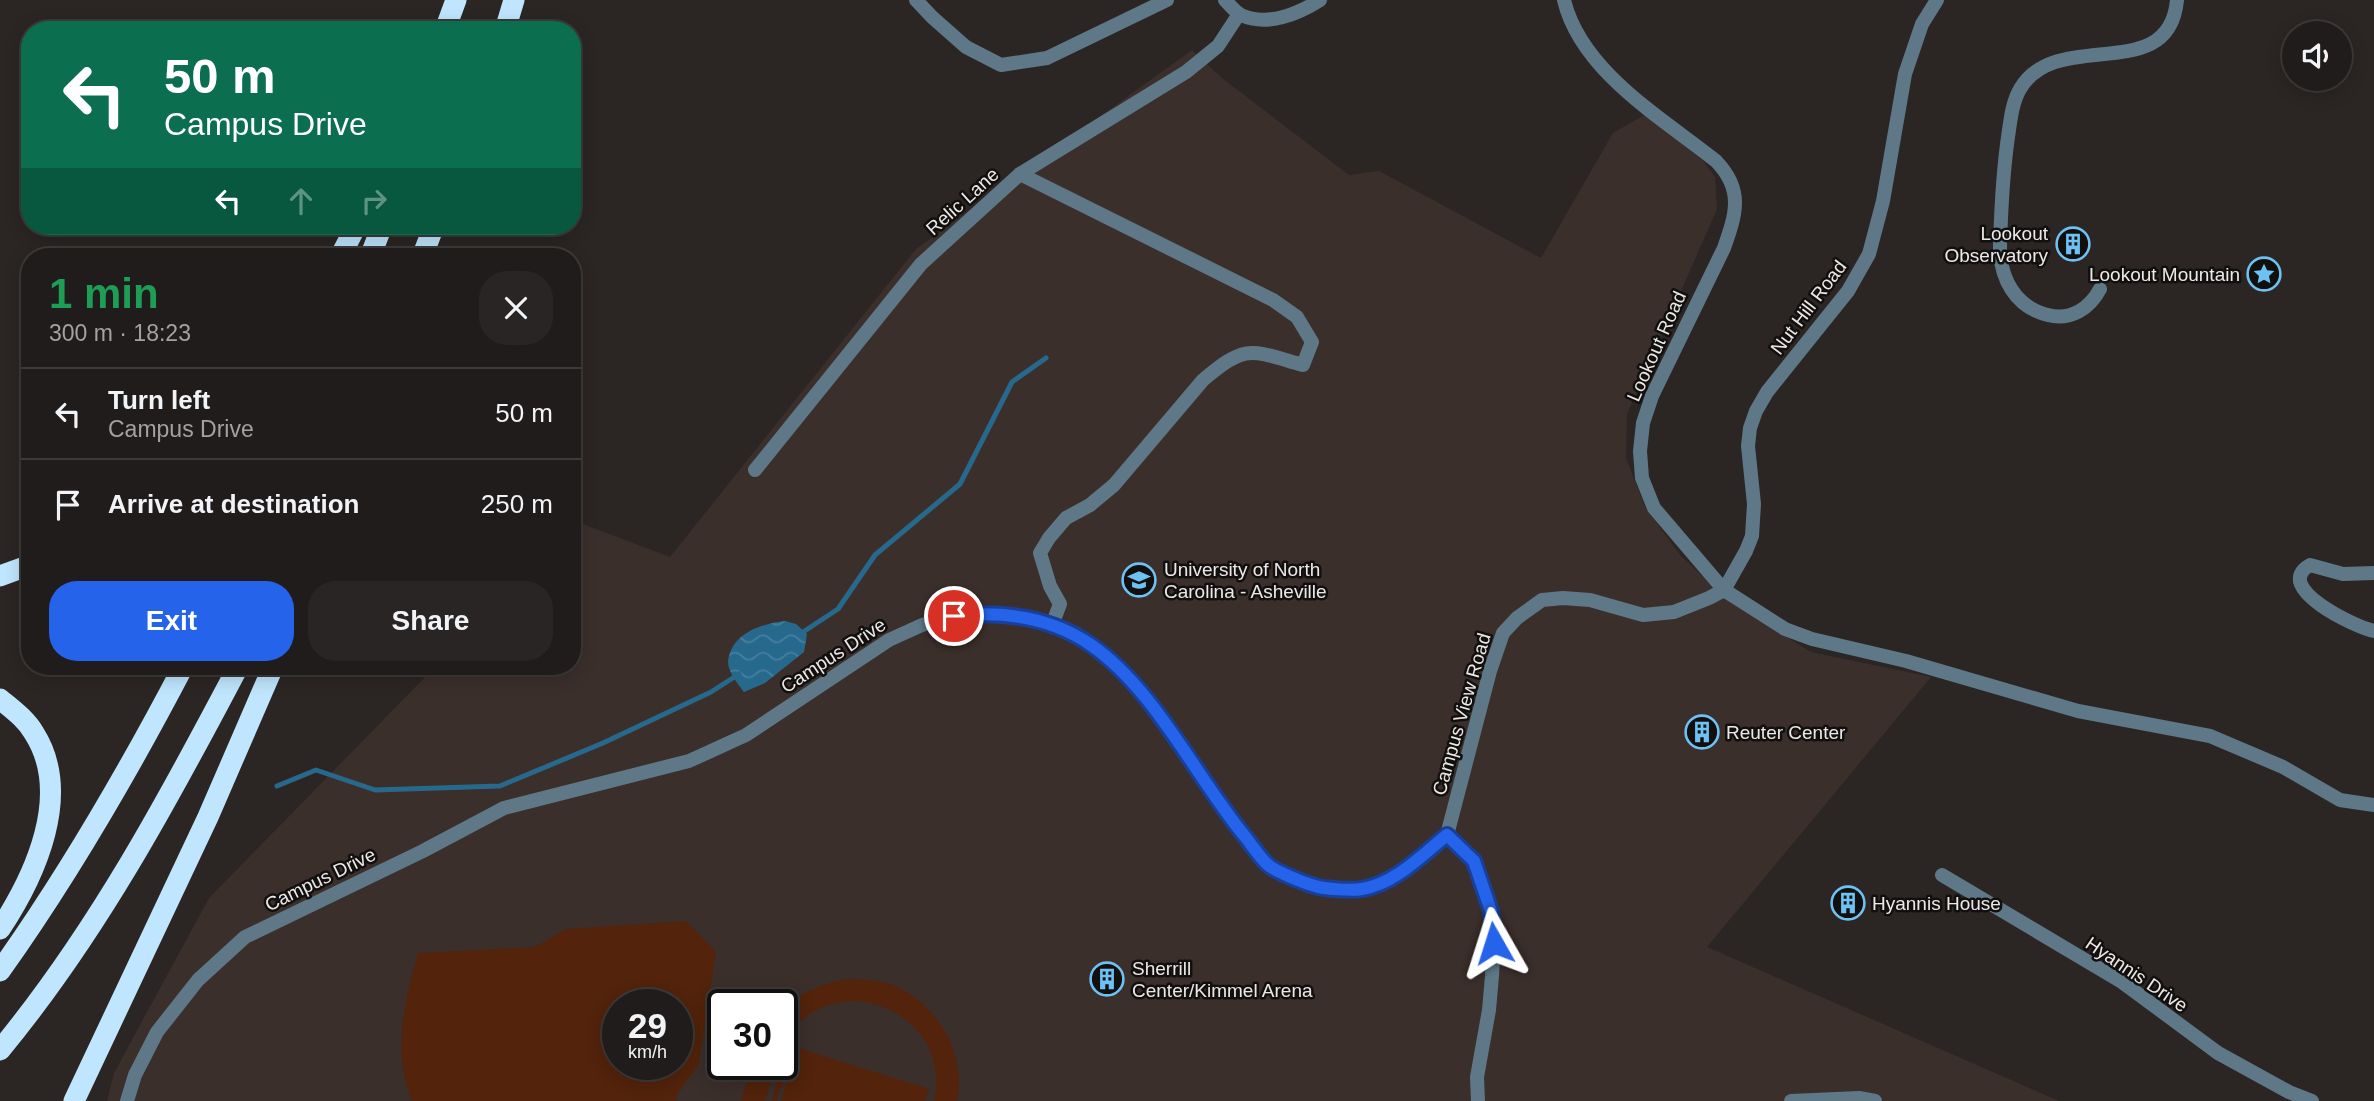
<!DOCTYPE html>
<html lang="en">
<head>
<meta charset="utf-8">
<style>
	:root { --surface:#201c1b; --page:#282524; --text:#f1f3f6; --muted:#a2a1a3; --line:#3d3a3a; --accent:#2563eb }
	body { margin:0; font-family:Helvetica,sans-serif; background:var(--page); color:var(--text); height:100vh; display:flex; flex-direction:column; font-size:26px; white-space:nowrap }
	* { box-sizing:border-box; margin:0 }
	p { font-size:23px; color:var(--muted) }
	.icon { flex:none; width:38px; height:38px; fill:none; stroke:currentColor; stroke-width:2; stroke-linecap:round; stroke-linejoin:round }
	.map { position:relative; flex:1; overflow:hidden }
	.drawer { position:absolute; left:21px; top:248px; width:560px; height:427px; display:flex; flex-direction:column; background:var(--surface); border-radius:28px; box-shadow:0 4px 18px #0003,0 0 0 2px var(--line) }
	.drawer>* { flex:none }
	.guide { position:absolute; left:21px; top:21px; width:560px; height:214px; border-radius:28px; box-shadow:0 4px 18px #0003,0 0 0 2px var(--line); background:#0b6e4f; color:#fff; overflow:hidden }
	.buttons { position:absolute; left:2282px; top:21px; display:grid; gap:14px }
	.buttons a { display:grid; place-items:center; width:70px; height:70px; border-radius:50%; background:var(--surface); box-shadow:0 4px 18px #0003,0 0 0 2px var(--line); font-size:35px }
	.speed { position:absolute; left:602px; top:989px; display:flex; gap:14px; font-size:35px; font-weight:700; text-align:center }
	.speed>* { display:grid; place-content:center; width:91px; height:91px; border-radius:50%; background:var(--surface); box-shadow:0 4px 18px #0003,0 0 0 2px var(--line); line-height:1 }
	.speed small { font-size:18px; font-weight:400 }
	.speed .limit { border:4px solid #111; border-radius:10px; background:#fff; color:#111 }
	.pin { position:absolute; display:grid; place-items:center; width:60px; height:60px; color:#fff; margin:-30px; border:4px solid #fff; border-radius:50%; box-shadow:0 2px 7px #0007 }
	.me { position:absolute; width:77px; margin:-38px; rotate:354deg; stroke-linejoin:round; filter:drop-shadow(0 0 5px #0008) }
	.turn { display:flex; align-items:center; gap:24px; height:147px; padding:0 28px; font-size:32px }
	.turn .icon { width:91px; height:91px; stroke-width:2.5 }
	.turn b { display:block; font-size:49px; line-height:60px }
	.lanes { display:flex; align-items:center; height:66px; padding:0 28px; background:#0003; justify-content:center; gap:35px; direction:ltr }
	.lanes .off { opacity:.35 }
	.round { display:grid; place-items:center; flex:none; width:74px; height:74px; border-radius:28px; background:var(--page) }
	.headline { display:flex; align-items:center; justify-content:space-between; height:119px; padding:0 28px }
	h1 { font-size:42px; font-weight:700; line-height:52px; color:#1e9e55 }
	.button { display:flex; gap:14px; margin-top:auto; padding:14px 28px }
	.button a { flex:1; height:80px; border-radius:28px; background:var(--accent); color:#fff; font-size:28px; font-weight:700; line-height:80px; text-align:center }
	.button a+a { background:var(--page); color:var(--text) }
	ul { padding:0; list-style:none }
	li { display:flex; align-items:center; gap:21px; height:91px; padding:0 28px; border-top:2px solid var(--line) }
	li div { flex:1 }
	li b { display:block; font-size:26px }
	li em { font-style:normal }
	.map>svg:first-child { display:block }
	.built { fill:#3b2f2b; fill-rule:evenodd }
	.park { fill:#53230b; fill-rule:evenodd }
	.water { fill:url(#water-waves) }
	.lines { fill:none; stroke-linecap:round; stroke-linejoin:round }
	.stream { stroke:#26698d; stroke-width:5 }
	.minor { stroke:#5e7888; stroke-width:14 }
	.motorway { stroke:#bfe6fe; stroke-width:21 }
	.route-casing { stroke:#184099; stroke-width:18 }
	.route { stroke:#2563eb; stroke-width:12 }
	.labels { text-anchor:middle; stroke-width:5; stroke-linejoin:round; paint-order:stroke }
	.street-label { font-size:19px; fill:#ece8e7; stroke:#12100f }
	.poi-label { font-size:19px; fill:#ece8e7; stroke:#12100f; text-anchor:start }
</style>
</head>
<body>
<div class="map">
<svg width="2374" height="1101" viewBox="0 0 2374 1101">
	<defs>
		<pattern id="water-waves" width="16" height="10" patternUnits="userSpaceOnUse" patternTransform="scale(1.75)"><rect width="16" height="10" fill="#26698d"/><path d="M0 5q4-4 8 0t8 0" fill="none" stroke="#467e9d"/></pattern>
	</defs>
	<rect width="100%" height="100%" fill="#2b2624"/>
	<path class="built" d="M1192 50 1222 78 1349 175 1379 171 1541 258 1613 133 1644 115 1702 159 1715 177 1717 209 1627 414 1626 458 1645 507 1681 556 1730 602 1811 652 1931 677 1707 947 2059 1101H107L114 1073 209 898 435 667H572V520L670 557 916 249ZM618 1004H677V1064H618ZM723 1004H782V1064H723Z"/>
	<g class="park">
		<path d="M686 921 716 952 699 1064 677 1094 676 1101H412C392 1051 404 1003 418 953L535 947 566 929ZM618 1004H677V1064H618Z"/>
		<path d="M846 979C862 980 880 979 895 986 938 1005 967 1054 957 1101H934C955 1007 823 960 782 1048V1009C802 992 821 984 846 979Z"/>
		<polygon points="798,1048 929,1089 925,1101 781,1101"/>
		<polygon points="752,1064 776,1064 765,1101 741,1101"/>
		<polygon points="781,1064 789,1066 782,1089 780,1089 776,1101 772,1101"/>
	</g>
	<path class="water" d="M785 621 796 624 807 634 804 652 765 683 744 692C738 684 728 672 728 662 731 633 761 624 785 621Z"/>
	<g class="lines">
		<g class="stream">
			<polyline points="800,634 838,609 875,555 960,484 1012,382 1046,358"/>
			<polyline points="277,786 316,770 375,790 500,786 603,743 711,692 739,674"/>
		</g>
		<g class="minor">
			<polyline points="916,0 932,17 966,47 1001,65 1047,58 1167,0"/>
			<path d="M1225 0C1230 5 1235 12 1241 15 1267 27 1298 14 1320 0"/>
			<path d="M1564 0C1581 71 1662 118 1716 161 1744 190 1736 214 1724 248L1652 396 1643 423 1640 451 1642 478 1654 508 1724 590 1785 629 1812 639 1906 661 2078 711 2210 736 2283 767 2340 800 2374 805"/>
			<path d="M1020 174 1273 300 1297 317 1312 342 1303 365C1250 350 1247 343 1203 380L1114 485 1090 505 1066 518 1049 538 1040 553 1050 586 1060 604 1052 625"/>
			<path d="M2100 289C2090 308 2071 321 2048 315 2015 307 2000 278 2000 247 2001 208 2003 169 2009 130 2011 116 2013 101 2020 89 2057 26 2169 87 2177 0"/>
			<polyline points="755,470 921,264 1020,174 1186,72 1218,46 1239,14"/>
			<path d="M2374 573 2343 574 2310 565C2271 587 2355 627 2374 631"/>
			<polyline points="1447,835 1490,671 1503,633 1517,618 1542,600 1563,598 1590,600 1643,615 1674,612 1709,598 1724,590 1746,551 1752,536 1754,504 1748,446 1750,428 1756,411 1767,392 1848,291 1869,254 1883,201 1905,74 1922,24 1937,0"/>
			<polyline points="1942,875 2122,982 2218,1053 2289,1092 2312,1101"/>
			<polyline points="127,1101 135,1075 157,1032 198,980 245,937 423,851 504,808 689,761 746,735 889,640 922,625 954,616 981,613 1017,616 1052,625 1089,644 1117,666 1151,706 1233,823 1269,866 1315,887 1362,889 1396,876 1447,835 1474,861 1491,911 1494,943 1492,976 1489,1010 1477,1077 1478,1101"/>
			<polyline points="1791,1101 1859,1098 1875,1101"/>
		</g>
		<g class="motorway">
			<polyline points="445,30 456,0"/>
			<polyline points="505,30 514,0"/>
			<polyline points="340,257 356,226"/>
			<polyline points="370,257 382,226"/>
			<polyline points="422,257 434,226"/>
			<polyline points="0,576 30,565"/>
			<path d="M0 699C12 709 26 719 34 733 73 794 35 876 0 929"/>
			<path d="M0 971C69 874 128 772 183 667"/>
			<path d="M0 1050C96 934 168 800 238 667"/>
			<polyline points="74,1101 208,817 273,667"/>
		</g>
	</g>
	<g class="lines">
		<defs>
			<path id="route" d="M954 616C1001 611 1051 617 1091 645 1156 690 1196 778 1247 839 1253 847 1259 856 1267 864 1274 871 1304 883 1315 886 1324 889 1352 891 1362 889 1395 884 1422 855 1447 835L1474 861 1491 911 1494 943"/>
		</defs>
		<use href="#route" class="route-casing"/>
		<use href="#route" class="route"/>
	</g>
	<defs>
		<symbol id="building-ring" viewBox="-11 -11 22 22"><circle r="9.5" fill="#12100f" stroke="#6dc2f3" stroke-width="1.5"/><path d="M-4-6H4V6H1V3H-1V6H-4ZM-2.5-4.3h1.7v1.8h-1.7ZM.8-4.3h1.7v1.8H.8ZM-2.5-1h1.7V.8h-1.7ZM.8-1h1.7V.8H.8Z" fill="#6dc2f3"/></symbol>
		<symbol id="sight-ring" viewBox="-11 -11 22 22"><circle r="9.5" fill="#12100f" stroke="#6dc2f3" stroke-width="1.5"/><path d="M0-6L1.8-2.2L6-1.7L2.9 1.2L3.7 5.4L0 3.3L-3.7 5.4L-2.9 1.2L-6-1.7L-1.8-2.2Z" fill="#6dc2f3"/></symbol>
		<symbol id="university-ring" viewBox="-11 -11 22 22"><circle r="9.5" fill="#12100f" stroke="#6dc2f3" stroke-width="1.5"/><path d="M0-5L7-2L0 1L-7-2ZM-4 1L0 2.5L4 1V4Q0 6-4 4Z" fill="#6dc2f3"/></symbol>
	</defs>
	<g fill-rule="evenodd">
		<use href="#building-ring" x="2054" y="225" width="38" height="38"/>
		<use href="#sight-ring" x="2245" y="255" width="38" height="38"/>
		<use href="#university-ring" x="1120" y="561" width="38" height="38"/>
		<use href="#building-ring" x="1683" y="713" width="38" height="38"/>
		<use href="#building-ring" x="1829" y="884" width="38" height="38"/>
		<use href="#building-ring" x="1088" y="960" width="38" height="38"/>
	</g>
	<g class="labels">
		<g class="street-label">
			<text transform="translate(962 201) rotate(-42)" y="7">Relic Lane</text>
			<text transform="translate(1808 307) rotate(-53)" y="7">Nut Hill Road</text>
			<text transform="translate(1656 346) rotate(-66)" y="7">Lookout Road</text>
			<text transform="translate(833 655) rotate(-33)" y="7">Campus Drive</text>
			<text transform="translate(1461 714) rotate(-74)" y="7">Campus View Road</text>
			<text transform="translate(320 879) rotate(-26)" y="7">Campus Drive</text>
			<text transform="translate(2137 974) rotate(34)" y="7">Hyannis Drive</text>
		</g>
		<g class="poi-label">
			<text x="2048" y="240" text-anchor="end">Lookout<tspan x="2048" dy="22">Observatory</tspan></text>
			<text x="2240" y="281" text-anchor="end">Lookout Mountain</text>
			<text x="1164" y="576">University of North<tspan x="1164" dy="22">Carolina - Asheville</tspan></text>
			<text x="1726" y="739">Reuter Center</text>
			<text x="1872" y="910">Hyannis House</text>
			<text x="1132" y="975">Sherrill<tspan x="1132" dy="22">Center/Kimmel Arena</tspan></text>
		</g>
	</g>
</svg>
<div class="buttons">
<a><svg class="icon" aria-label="sound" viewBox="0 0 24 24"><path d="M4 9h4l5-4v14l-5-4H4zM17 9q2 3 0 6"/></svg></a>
</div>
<div class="speed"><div>29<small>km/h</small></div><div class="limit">30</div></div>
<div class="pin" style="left:954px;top:616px;background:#d93025"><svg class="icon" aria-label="arrive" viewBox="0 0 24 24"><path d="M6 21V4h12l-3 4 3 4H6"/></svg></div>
<svg class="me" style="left:1494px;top:943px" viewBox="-20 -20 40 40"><path d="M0-17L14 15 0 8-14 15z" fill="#2563eb" stroke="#fff" stroke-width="4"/></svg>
<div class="guide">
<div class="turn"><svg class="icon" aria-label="left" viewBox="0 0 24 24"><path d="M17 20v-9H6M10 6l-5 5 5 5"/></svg><div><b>50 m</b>Campus Drive</div></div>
<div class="lanes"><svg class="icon" aria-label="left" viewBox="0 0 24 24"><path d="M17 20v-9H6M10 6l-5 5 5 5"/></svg><svg class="icon off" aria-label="ahead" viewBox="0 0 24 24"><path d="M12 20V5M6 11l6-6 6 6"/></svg><svg class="icon off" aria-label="right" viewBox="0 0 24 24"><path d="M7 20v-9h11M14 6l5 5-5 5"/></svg></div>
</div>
<section class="drawer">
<div class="headline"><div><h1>1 min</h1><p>300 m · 18:23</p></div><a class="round"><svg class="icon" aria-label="close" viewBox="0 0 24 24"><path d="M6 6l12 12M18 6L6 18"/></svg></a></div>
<ul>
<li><svg class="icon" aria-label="left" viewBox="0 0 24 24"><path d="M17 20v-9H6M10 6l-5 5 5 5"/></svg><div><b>Turn left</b><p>Campus Drive</p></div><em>50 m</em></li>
<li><svg class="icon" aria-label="arrive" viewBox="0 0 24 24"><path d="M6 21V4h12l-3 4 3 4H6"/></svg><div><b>Arrive at destination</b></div><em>250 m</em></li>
</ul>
<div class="button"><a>Exit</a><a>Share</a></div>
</section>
</div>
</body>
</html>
